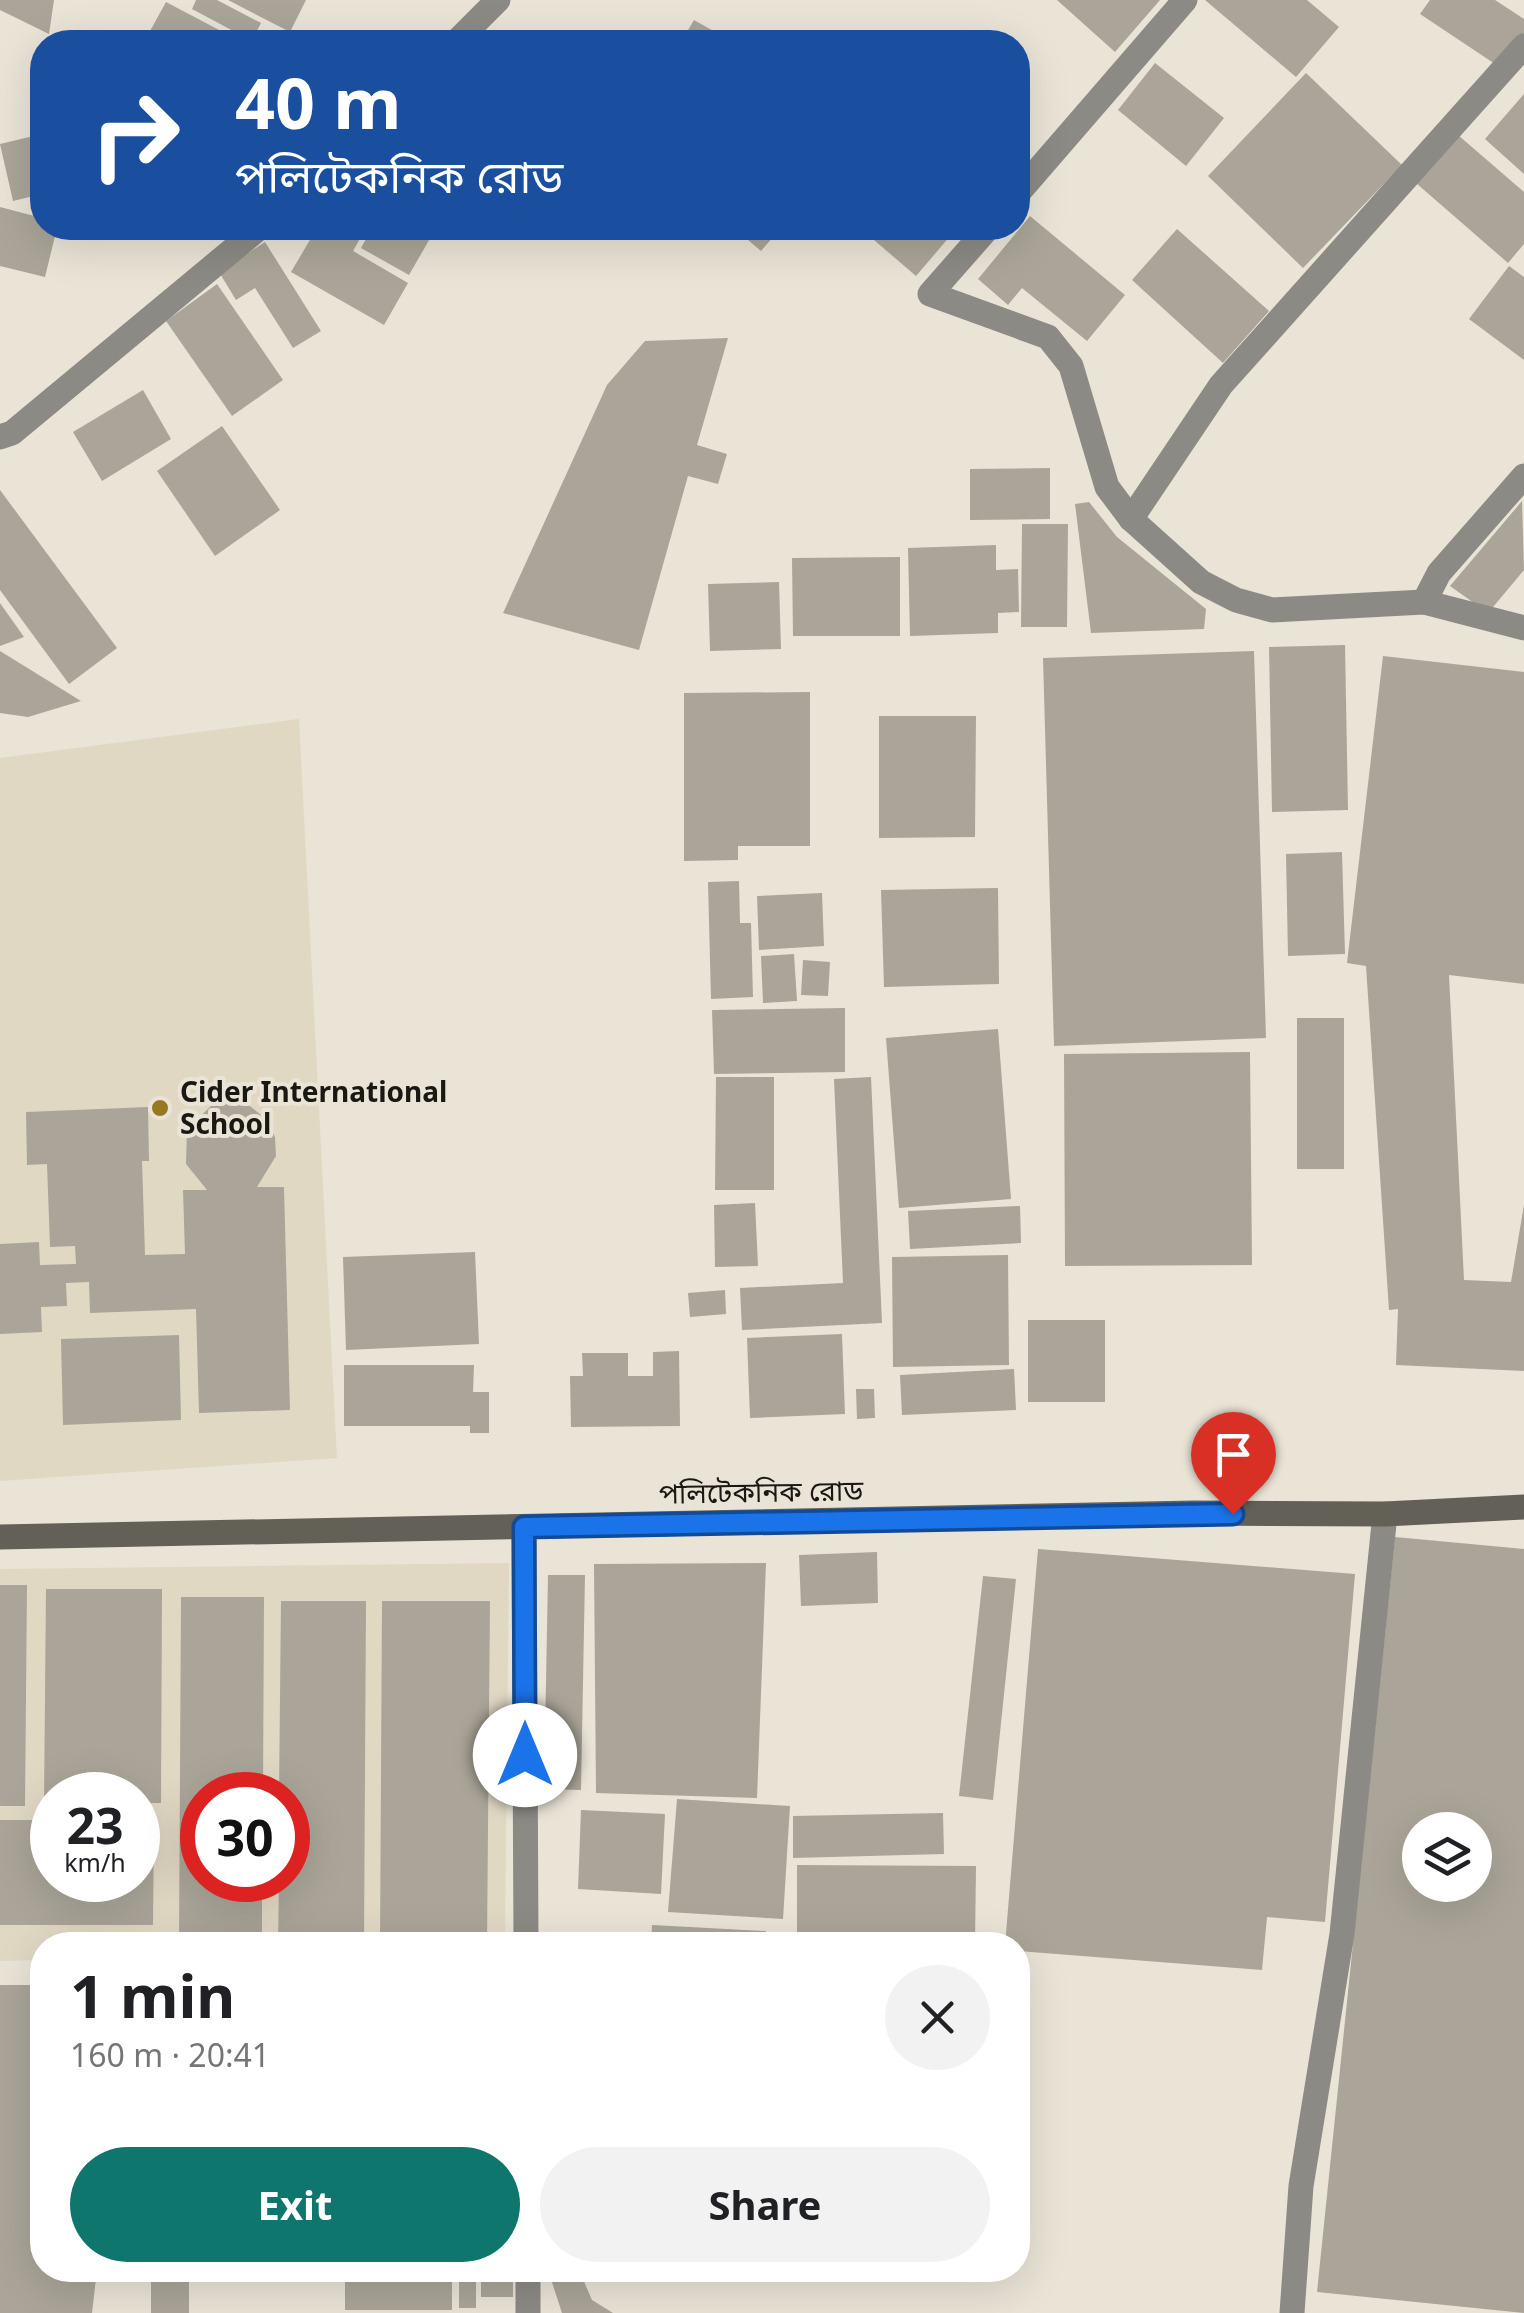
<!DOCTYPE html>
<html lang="en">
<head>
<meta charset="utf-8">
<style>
	:root { --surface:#fff; --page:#f2f2f2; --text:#202124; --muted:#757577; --accent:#0f766e }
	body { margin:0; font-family:"Noto Sans","Noto Sans Bengali",sans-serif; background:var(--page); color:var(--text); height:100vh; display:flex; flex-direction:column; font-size:38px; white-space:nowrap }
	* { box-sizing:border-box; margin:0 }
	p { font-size:32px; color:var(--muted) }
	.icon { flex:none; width:55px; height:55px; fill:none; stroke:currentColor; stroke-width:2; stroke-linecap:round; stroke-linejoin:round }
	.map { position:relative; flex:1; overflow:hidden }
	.drawer { position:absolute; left:30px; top:1932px; width:1000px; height:350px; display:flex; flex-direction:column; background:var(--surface); border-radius:40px; box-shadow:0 10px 40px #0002 }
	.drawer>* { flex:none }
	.banner { position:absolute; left:30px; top:30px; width:1000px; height:210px; border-radius:40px; box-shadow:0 10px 40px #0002; background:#1a4fa0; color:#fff; overflow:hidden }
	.fabs { position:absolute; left:1402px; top:1812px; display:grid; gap:20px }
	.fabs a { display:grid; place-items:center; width:90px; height:90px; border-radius:50%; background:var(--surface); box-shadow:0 10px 40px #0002; font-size:50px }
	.speed { position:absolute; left:30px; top:1772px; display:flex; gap:20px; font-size:50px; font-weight:700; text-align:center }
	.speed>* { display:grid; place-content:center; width:130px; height:130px; border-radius:50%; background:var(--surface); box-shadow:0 10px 40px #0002; line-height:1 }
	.speed small { font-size:25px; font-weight:400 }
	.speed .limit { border:15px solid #d22; background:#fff; color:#111 }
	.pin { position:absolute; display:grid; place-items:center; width:85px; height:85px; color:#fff; margin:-102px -42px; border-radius:50% 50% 50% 0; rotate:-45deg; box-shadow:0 0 10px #0007 }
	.pin .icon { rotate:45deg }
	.me { position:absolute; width:110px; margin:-55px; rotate:0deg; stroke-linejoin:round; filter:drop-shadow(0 0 8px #0008) }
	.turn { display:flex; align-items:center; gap:35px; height:210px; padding:0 40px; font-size:45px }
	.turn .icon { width:130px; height:130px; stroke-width:2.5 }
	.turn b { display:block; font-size:70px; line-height:85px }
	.round { display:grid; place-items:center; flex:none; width:105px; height:105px; border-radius:52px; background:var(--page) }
	.head { display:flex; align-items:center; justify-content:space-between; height:170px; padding:0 40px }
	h1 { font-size:60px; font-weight:700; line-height:75px }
	.button { display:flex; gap:20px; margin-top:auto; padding:20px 40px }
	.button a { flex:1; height:115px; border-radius:60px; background:var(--accent); color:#fff; font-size:40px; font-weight:700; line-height:115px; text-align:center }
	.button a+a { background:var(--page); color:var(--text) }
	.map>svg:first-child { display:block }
	.built { fill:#e1d8c4; fill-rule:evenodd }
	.building { fill:#aaa598; fill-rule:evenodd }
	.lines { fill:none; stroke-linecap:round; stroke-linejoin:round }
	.street { stroke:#8c8a84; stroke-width:25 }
	.secondary { stroke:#636058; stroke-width:25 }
	.route-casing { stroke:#114b97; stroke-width:25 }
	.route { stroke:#1a73e8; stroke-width:18 }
	.poi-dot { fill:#977922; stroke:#e9e4d6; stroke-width:4 }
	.labels { text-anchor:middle; stroke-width:8; stroke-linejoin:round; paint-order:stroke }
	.poi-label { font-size:28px; font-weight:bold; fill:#1a1813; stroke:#e9e4d6; text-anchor:start }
	.street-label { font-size:28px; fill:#1a1813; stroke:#e9e4d6 }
</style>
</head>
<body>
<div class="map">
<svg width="1524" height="2313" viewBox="0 0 1524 2313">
	<rect width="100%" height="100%" fill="#e9e4d6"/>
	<g class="built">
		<polygon points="299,719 337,1458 0,1481 0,758"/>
		<path d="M509 1563 505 1945H42V1960L0 1961V1569ZM52 1795H138V1880H52ZM202 1795H288V1880H202Z"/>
	</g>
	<g class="building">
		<polygon points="0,0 54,0 49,34 0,10"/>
		<polygon points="196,0 217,0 261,23 252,41 192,9"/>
		<polygon points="228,0 306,0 290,32"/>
		<polygon points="1057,0 1160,0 1115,52"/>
		<polygon points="1205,0 1307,0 1339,27 1296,77"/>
		<polygon points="1430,0 1495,0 1524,19 1524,54 1510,74 1420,14"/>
		<polygon points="166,2 242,42 144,42"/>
		<polygon points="694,20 733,42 681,42"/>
		<polygon points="1155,63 1224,118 1186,166 1118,110"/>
		<polygon points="1306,73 1402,165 1303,268 1208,176"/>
		<polygon points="1524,94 1524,174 1485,139"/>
		<polygon points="42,134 42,194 13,201 0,144"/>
		<polygon points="1458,135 1524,192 1524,244 1508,263 1416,183"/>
		<polygon points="0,207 42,218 42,228 57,228 45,277 0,266"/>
		<polygon points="1030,216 1125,295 1087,341 1022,288 1008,305 978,279"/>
		<polygon points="317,228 366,228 353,251 408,283 384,325 291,272"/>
		<polygon points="372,228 436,228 409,275 361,248"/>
		<polygon points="734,228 781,228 761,251"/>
		<polygon points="860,228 957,228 916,276"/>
		<polygon points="1177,229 1269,311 1223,363 1132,280"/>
		<polygon points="265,242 321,331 293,348 255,288 236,300 219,272"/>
		<polygon points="1509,266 1524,277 1524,360 1469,319"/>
		<polygon points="217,284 283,380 232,416 166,321"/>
		<polygon points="728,338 697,445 727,454 718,484 688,476 639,650 503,613 607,385 645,341"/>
		<polygon points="143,390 171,439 102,481 73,432"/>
		<polygon points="222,426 280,510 215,556 157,471"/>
		<polygon points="1050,468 1050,519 970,520 970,469"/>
		<polygon points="0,490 117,648 69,684 0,590"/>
		<polygon points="1522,501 1524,570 1488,613 1450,586"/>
		<polygon points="1089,502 1117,537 1206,609 1204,629 1091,633 1075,504"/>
		<polygon points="1022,524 1068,524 1067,627 1021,627"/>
		<polygon points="996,545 996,570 1018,569 1019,612 998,613 998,633 910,636 908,548"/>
		<polygon points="900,557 900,636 793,636 792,558"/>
		<polygon points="779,582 781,649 710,651 708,584"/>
		<polygon points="0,603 24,637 0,646"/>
		<polygon points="1345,645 1348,810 1272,812 1269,647"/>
		<polygon points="0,651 81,701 28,717 0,713"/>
		<polygon points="1254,651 1266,1038 1054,1046 1043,658"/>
		<polygon points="1383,656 1524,672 1524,984 1449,975 1464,1280 1511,1282 1524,1205 1524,1371 1396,1365 1398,1309 1389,1310 1366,966 1347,963"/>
		<polygon points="810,692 810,846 738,846 738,860 684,861 684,693"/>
		<polygon points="879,716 976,716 975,837 879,838"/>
		<polygon points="1342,852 1345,954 1288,956 1286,854"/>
		<polygon points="739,881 740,923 751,923 753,997 711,999 708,882"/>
		<polygon points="998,888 999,984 884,987 881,890"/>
		<polygon points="822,893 824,946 759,950 757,896"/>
		<polygon points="794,954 797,1001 763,1003 761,956"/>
		<polygon points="803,960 830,962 828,996 801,995"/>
		<polygon points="845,1008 845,1072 714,1074 712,1010"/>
		<rect x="1297" y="1018" width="47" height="151"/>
		<polygon points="998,1029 1011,1199 899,1208 886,1038"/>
		<polygon points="1250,1052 1252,1265 1065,1266 1064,1054"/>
		<polygon points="716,1077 774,1077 774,1190 715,1190"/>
		<polygon points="871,1077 882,1323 742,1330 740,1288 843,1283 834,1079"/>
		<polygon points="231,1102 250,1106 266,1119 275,1137 276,1156 257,1187 284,1187 290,1410 199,1413 196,1309 90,1313 89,1282 66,1283 67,1306 41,1307 42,1332 0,1334 0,1244 39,1242 40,1265 76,1264 75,1246 50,1247 47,1164 27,1165 26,1112 148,1107 149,1161 142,1161 145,1255 185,1254 183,1190 207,1190 186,1164 187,1129 211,1106"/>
		<polygon points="755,1203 758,1266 715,1267 714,1205"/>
		<polygon points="1020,1206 1021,1243 910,1249 908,1211"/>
		<polygon points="475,1252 479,1344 346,1350 343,1257"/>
		<polygon points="1008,1255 1009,1365 893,1367 892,1257"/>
		<polygon points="725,1290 726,1314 690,1317 688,1293"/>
		<rect x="1028" y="1320" width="77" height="82"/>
		<polygon points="842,1334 845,1414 750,1418 747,1338"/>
		<polygon points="179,1335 181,1420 63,1425 61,1339"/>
		<polygon points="679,1351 680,1426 571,1427 570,1376 583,1376 582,1353 628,1353 628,1376 653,1376 653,1352"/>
		<polygon points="344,1365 474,1365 473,1392 489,1392 489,1433 470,1433 470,1426 344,1426"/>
		<polygon points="1014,1369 1016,1410 902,1415 900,1375"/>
		<polygon points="856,1389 874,1389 875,1418 857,1419"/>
		<path d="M1395 1537 1524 1549V2313L1317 2292ZM1420 1830H1475V1885H1420Z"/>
		<polygon points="1038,1549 1355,1574 1325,1922 1267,1917 1262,1970 1018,1951 1018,1945 1005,1945"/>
		<polygon points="877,1552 878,1603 801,1606 799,1555"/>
		<polygon points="766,1563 757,1798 596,1793 594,1564"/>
		<polygon points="548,1575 585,1575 581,1790 544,1789"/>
		<polygon points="983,1576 1016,1579 993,1800 959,1796"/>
		<polygon points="0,1585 27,1585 25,1806 0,1806"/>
		<polygon points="46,1589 162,1589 161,1803 138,1803 138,1795 52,1795 52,1803 44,1803"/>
		<polygon points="181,1597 264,1597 263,1795 202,1795 202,1880 262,1880 262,1945 179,1945"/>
		<polygon points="281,1601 366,1601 364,1945 278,1945 279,1880 288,1880 288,1795 279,1795"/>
		<polygon points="382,1601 490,1601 487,1945 380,1945"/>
		<polygon points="677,1799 790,1806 783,1919 668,1912"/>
		<polygon points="581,1810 665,1814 661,1894 578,1889"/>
		<polygon points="943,1813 944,1854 793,1858 793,1816"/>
		<polygon points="0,1820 52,1820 52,1880 138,1880 138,1820 154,1820 153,1925 0,1925"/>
		<polygon points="797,1865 976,1866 975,1945 797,1945"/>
		<polygon points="652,1925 766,1931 765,1945 651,1945"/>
		<polygon points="0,1985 42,1985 42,2270 97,2270 92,2313 0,2313"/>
		<rect x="151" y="2270" width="38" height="43"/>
		<rect x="345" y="2270" width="107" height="40"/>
		<rect x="459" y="2270" width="17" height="38"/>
		<rect x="481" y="2270" width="32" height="27"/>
		<polygon points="548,2270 579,2270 592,2300 613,2313 562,2313"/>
	</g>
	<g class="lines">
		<g class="street">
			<polyline points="456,42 498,0"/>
			<polyline points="1018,193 1185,0"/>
			<polyline points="988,228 930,294 1048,337 1071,366 1107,487 1131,519 1201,582 1236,600 1272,610 1424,602 1524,628"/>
			<polyline points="0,437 12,433 259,228"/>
			<polyline points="1131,519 1221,385 1524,46"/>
			<polyline points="1424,602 1439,573 1524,476"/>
			<polyline points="524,1527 526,1945"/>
			<polyline points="528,2270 528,2313"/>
			<polyline points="1292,2313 1301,2186 1342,1934 1385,1514"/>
		</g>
		<polyline class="secondary" points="0,1537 1195,1513 1385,1514 1524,1507"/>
	</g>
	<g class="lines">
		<defs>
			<polyline id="route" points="525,1755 524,1527 1233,1514"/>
		</defs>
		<use href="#route" class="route-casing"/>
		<use href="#route" class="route"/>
	</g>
	<circle class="poi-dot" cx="160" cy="1108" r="10"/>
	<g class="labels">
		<g class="poi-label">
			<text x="180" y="1102">Cider International<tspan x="180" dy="32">School</tspan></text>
		</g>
		<g class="street-label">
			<text transform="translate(761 1492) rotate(-1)" y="10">পলিটেকনিক রোড</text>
		</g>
	</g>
</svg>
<div class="fabs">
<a><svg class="icon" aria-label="layers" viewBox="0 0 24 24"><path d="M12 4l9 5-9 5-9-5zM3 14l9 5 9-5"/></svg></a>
</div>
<div class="speed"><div>23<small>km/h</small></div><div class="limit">30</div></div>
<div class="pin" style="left:1233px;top:1514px;background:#d93025"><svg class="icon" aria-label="arrive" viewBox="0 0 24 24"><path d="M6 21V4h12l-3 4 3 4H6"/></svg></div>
<svg class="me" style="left:525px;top:1755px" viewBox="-20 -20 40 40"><circle r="19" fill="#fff"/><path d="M0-13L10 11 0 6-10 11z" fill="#1a73e8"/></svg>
<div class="banner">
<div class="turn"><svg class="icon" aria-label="right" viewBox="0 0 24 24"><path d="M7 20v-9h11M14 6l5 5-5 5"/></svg><div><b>40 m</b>পলিটেকনিক রোড</div></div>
</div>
<section class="drawer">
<div class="head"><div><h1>1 min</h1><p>160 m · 20:41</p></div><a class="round"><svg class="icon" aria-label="close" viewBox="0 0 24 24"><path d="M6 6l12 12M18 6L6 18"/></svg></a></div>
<div class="button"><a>Exit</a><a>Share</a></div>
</section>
</div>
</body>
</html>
